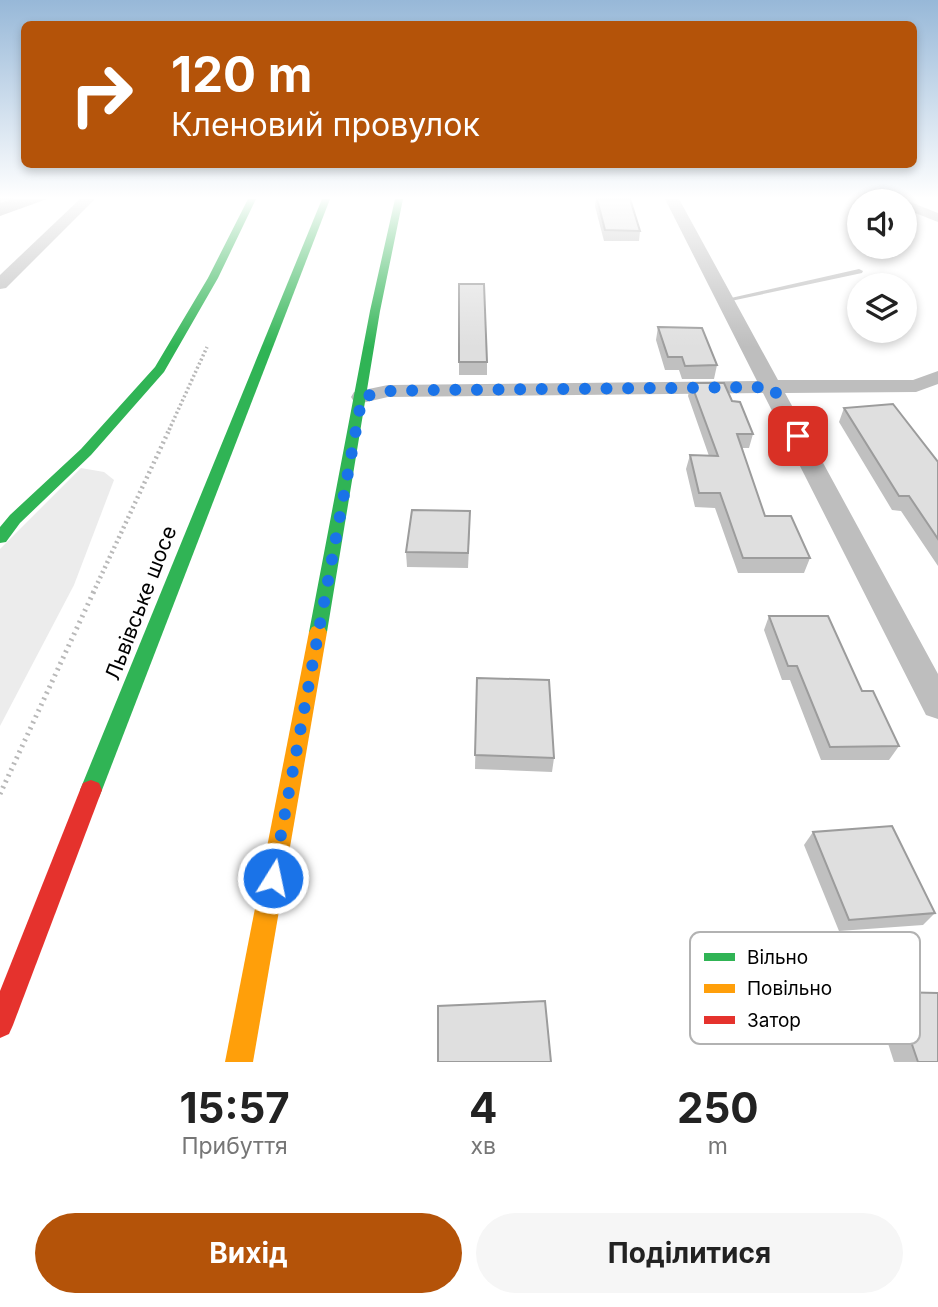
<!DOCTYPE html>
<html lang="uk">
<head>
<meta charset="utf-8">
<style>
	:root { --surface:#fff; --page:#f6f6f6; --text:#222; --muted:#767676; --accent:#b45309 }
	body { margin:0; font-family:Inter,sans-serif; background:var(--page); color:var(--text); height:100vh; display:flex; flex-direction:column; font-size:26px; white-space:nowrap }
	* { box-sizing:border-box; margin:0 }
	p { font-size:23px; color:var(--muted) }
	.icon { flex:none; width:38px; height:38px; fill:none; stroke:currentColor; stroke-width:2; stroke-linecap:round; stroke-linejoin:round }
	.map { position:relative; height:1062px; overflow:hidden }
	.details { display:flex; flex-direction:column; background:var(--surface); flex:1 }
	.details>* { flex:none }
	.top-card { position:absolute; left:21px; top:21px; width:896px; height:147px; border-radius:10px; box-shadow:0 4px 10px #0003; background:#b45309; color:#fff; overflow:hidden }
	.tools { position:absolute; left:847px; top:189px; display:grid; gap:14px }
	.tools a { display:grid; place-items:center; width:70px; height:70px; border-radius:50%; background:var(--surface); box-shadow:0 4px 10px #0003; font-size:35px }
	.pin { position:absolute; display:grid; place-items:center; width:60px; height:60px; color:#fff; margin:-30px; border-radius:14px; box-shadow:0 4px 10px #0006 }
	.me { position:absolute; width:77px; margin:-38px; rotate:10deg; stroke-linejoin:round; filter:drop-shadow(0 0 5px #0008) }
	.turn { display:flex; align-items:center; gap:24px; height:147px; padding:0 35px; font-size:32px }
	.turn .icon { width:91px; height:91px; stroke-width:2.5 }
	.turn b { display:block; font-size:49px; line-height:60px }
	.eta { display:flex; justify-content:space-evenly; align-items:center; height:119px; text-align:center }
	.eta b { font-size:42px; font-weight:700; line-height:49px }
	.primary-button { display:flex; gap:14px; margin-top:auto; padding:14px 35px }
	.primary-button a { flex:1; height:80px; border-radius:42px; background:var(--accent); color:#fff; font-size:28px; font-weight:700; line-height:80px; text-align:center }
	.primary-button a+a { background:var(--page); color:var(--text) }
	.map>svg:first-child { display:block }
	.green { fill:#ececec }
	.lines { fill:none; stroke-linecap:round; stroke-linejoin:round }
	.path-far2 { stroke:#b9b9b9; stroke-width:3.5; stroke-dasharray:2 2.5; stroke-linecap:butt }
	.path-far1 { stroke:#b9b9b9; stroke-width:4.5; stroke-dasharray:2 3.5; stroke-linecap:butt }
	.path { stroke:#b9b9b9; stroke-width:5; stroke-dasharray:2 4.5; stroke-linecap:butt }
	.lane { fill:#bebebe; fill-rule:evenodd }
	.street { fill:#bebebe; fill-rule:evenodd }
	.fast { fill:#30b455; fill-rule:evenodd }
	.slow { fill:#ff9f0a; fill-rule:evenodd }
	.jam { fill:#e5322d; fill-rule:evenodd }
	.wall { fill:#c0c0c0 }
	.shaded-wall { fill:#9c9c9c }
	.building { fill:#dfdfdf; stroke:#9c9c9c; stroke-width:2 }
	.route { stroke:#1a73e8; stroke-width:12; stroke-dasharray:0 21.6 }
	.labels { text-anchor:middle; stroke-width:6; stroke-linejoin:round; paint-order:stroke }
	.street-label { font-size:21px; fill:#000; stroke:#fff }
	.key { fill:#fff; stroke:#b2b2b2; stroke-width:2 }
	.key-label { font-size:19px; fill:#000 }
</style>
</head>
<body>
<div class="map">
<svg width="938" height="1062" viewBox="0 0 938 1062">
	<rect width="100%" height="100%" fill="#fff"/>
	<polygon class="green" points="81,468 104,472 114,480 74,585 0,726 0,549"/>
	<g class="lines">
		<polyline class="path-far2" points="169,430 207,347"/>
		<polyline class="path-far1" points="93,593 170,428"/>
		<polyline class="path" points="0,794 94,591"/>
		<polygon class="lane" points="859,269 863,271 862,273 726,302 722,300"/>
		<g class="street">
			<polygon points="80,199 95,199 6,288 0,289 0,275"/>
			<polygon points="665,199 679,199 778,380 913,380 938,371 938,384 916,392 785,393 938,674 938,719 926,715 763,393 388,397 362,403 354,402 351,397 354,392 388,385 757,381"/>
			<polygon points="905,200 938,213 938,222 905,209 905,201 900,201"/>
		</g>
		<g class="fast">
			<polygon points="248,199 256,199 218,278 164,372 91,455 20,523 6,542 0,543 0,527 10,515 81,449 155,367 208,278"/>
			<polygon points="322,199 330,199 102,790 99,797 91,800 83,797 80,790"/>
			<polygon points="395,199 403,199 380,311 327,632 324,637 318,639 312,637 309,632 370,311"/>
		</g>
		<polygon class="slow" points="318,625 324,627 327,632 253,1062 225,1062 309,632 312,627"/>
		<polygon class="jam" points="91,780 99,783 102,790 13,1025 9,1034 0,1038 0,991 80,790 83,783"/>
	</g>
	<g class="wall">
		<polygon points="596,199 630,199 640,231 639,241 604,241 595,206"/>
		<polygon points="459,284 487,362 487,375 459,375"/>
		<polygon points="658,327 717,365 714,379 682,379 679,370 665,370 656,340"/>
		<polygon points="691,383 732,401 753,434 749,448 742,448 765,516 810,558 804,573 738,573 715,508 695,507 686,469 690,455 709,456 688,396"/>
		<polygon points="844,408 938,462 938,566 901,511 892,510 839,422"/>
		<polygon points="470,525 468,568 407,567 406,552"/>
		<polygon points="769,616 862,691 899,746 889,760 821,760 790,680 782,680 764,630"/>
		<polygon points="477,678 554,758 552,772 475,769"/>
		<polygon points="813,832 935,913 923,925 839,931 804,845"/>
		<polygon points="894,992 938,1062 894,1062 876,1006"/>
	</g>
	<polygon class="shaded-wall" points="14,199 47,199 0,216 0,204"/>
	<g class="building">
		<polygon points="0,199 14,199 0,204"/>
		<polygon points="597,199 630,199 640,231 605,230"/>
		<polygon points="459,284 484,284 487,362 459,362"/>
		<polygon points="658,327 702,328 717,365 685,366 682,357 668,357"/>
		<polygon points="691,383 724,383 732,401 740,402 753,434 737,434 765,516 791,516 810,558 743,558 720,493 699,493 690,455 718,456"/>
		<polygon points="893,404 938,462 938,539 909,496 899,496 844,408"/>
		<polygon points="412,510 470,511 468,553 406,552"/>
		<polygon points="769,616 828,616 862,691 873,691 899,746 830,747 797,666 788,666"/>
		<polygon points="477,678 549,680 554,758 475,755"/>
		<polygon points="892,826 935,913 849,920 813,832"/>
		<polygon points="894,992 938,993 938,1062 918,1062"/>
		<polygon points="545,1001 551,1062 438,1062 438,1006"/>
	</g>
	<linearGradient id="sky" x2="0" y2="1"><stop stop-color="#97b8d8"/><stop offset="0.57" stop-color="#fff"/><stop offset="1" stop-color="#fff" stop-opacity="0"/></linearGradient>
	<rect width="938" height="347" fill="url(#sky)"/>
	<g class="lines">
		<polyline class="route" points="273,878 362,397 388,391 440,390 773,387 798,436"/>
	</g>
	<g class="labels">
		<g class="street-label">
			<text transform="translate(141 603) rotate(-69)" y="7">Львівське шосе</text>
		</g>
	</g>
	<rect x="690" y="932" width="230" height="112" rx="10" class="key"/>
	<rect x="704" y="953" width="31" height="8" fill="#30b455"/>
	<rect x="704" y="984" width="31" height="9" fill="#ff9f0a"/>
	<rect x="704" y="1016" width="31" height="8" fill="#e5322d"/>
	<g class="key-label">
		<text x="747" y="964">Вільно</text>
		<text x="747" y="995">Повільно</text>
		<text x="747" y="1027">Затор</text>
	</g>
</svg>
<div class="tools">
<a><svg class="icon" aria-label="sound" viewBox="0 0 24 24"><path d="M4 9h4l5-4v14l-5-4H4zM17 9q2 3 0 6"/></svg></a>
<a><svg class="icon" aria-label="layers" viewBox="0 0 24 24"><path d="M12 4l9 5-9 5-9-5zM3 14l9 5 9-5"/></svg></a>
</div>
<div class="pin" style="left:798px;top:436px;background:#d93025"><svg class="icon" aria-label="arrive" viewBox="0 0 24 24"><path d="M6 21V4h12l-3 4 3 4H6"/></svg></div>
<svg class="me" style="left:273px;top:878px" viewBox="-20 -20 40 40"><circle r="17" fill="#1a73e8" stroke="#fff" stroke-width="3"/><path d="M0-11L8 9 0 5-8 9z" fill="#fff"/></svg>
<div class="top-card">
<div class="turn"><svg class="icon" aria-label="right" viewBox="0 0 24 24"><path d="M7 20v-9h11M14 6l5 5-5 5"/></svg><div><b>120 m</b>Кленовий провулок</div></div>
</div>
</div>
<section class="details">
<div class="eta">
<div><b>15:57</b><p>Прибуття</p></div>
<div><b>4</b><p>хв</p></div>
<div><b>250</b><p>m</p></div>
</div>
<div class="primary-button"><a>Вихід</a><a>Поділитися</a></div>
</section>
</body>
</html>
